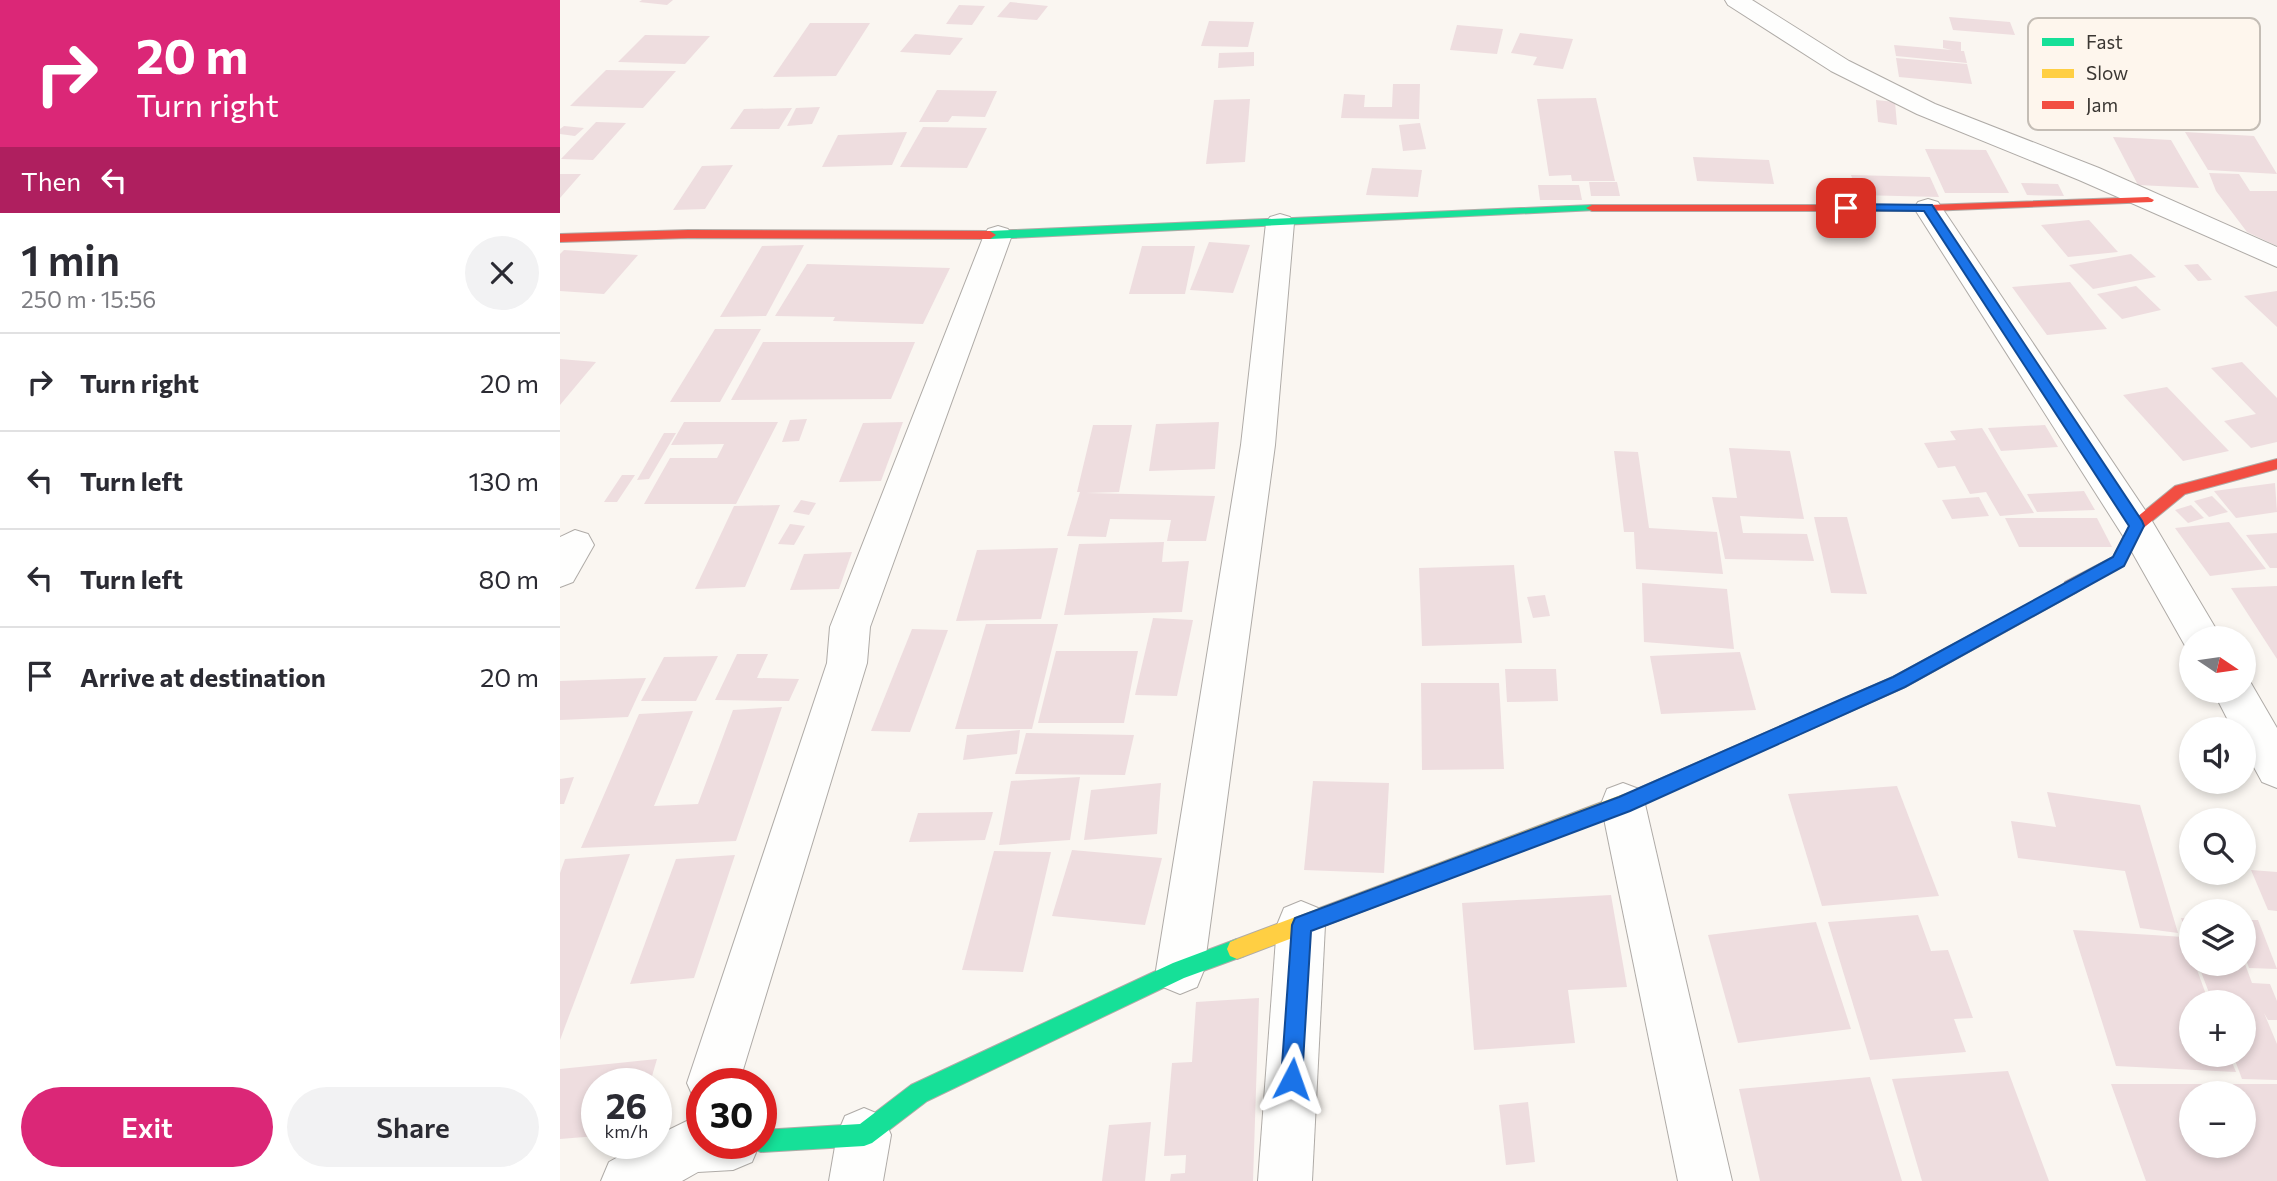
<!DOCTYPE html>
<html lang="en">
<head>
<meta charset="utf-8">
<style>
	:root { --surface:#fff; --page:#f2f2f3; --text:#2b2b33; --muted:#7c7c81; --line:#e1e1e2; --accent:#db2777 }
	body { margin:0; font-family:Commissioner,sans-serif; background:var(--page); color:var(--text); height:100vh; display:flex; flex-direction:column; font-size:26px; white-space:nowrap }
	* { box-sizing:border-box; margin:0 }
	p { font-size:23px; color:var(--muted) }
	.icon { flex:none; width:38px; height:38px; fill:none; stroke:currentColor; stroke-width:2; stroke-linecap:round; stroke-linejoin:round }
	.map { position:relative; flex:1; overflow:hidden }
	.sheet { display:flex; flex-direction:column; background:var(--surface); width:560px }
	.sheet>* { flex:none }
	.top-card { background:#db2777; color:#fff; overflow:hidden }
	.needle { width:46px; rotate:103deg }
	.tools { position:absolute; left:1619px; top:626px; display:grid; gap:14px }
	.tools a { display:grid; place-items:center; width:77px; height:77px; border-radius:50%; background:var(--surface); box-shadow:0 4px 10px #0003; font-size:35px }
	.speed { position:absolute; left:21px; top:1068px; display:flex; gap:14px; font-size:35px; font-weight:700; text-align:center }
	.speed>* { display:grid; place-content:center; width:91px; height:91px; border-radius:50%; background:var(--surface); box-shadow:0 4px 10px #0003; line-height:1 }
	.speed small { font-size:18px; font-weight:400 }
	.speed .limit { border:10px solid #d22; background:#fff; color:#111 }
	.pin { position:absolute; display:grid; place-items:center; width:60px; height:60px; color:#fff; margin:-30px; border-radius:14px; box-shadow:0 4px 10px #0006 }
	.me { position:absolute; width:77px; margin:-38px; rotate:4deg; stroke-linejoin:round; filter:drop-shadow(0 0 5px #0008) }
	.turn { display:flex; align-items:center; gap:24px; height:147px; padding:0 21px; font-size:32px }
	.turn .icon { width:91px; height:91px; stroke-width:2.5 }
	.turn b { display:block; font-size:49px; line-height:60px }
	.then { display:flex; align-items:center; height:66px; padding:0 21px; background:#0003; gap:14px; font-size:26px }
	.round { display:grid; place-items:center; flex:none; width:74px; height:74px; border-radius:37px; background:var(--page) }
	.summary { display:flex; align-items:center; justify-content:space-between; height:119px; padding:0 21px }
	h1 { font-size:42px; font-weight:600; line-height:52px }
	.action { display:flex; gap:14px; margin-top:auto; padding:14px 21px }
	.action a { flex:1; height:80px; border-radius:42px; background:var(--accent); color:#fff; font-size:28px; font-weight:600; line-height:80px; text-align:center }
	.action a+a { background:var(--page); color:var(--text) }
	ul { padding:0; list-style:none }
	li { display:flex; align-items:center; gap:21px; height:98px; padding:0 21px; border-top:2px solid var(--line) }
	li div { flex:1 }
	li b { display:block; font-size:26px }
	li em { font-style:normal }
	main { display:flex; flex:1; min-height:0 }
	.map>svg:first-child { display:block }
	.building { fill:#eedddf; fill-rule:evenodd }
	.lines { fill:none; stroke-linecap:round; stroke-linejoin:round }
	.street-casing { stroke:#afaba7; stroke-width:2 }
	.fast-casing { stroke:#afaba7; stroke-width:2 }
	.slow-casing { stroke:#afaba7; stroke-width:2 }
	.jam-casing { stroke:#afaba7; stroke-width:2 }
	.street { fill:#fefefd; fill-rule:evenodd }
	.fast { fill:#16e098; fill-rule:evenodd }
	.slow { fill:#ffcf43; fill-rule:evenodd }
	.jam { fill:#f24e42; fill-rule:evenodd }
	.route { fill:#1a73e8; stroke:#114b97; stroke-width:2 }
	.key { fill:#fef6ed; stroke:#c4bdb5; stroke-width:2 }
	.key-label { font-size:19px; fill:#3b3733 }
</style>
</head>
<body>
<main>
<section class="sheet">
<div class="top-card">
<div class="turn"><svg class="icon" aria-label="right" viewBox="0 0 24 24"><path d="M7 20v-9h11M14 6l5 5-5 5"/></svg><div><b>20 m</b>Turn right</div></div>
<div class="then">Then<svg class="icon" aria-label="left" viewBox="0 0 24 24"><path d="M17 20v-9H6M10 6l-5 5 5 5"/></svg></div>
</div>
<div class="summary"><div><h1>1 min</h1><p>250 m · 15:56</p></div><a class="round"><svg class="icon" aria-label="close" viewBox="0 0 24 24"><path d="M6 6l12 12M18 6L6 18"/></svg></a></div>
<ul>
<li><svg class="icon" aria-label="right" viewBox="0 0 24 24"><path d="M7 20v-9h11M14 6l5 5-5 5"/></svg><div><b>Turn right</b></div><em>20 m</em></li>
<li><svg class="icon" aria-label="left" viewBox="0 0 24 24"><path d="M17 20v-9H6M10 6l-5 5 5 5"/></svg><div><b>Turn left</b></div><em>130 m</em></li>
<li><svg class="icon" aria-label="left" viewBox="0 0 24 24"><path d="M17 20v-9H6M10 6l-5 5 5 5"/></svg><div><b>Turn left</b></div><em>80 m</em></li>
<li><svg class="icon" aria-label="arrive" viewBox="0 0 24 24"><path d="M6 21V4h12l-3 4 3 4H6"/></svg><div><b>Arrive at destination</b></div><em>20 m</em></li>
</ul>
<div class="action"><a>Exit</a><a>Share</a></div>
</section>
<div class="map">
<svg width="1717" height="1181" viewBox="0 0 1717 1181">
	<rect width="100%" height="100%" fill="#faf6f1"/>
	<g class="building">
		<polygon points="82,0 113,0 107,5 79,2"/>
		<polygon points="450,2 488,6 477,20 437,17"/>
		<polygon points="399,5 425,6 412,25 386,24"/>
		<polygon points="1389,17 1450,22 1455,35 1393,30"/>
		<polygon points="649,21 694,22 688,47 641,46"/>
		<polygon points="250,23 310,23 276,76 213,77"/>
		<polygon points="897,25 943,29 937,54 890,50"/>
		<polygon points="960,33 1013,39 1003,69 973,65 977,57 951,53"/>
		<polygon points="355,34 403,38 390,55 340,52"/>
		<polygon points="85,35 150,36 125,64 58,62"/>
		<polygon points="1383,40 1401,42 1401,51 1404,51 1407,63 1336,56 1334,45 1392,50 1383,48"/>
		<polygon points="694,52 694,66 658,68 659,53"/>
		<polygon points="1336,58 1407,64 1412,84 1339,77"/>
		<polygon points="46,70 116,71 83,108 10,106"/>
		<polygon points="833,84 860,84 859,119 781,118 784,94 805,95 804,107 832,107"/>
		<polygon points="377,90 437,91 425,117 392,116 388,122 359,122"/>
		<polygon points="1036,98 1055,181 1012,181 1011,175 989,176 977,99"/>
		<polygon points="690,99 685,162 646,164 654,100"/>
		<polygon points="1316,100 1335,102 1337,125 1318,122"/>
		<polygon points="260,107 252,124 227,126 236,108"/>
		<polygon points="232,108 219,129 170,129 184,109"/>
		<polygon points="36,122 66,123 33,160 1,159"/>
		<polygon points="860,123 866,149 843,151 839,125"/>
		<polygon points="4,126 24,128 15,136 0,134 0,129"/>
		<polygon points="363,127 427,128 407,168 340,167"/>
		<polygon points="347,132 332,165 262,167 278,135"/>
		<polygon points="1625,132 1694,136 1717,174 1648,170"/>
		<polygon points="1553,137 1611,140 1639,188 1578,185"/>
		<polygon points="1365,149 1426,150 1449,193 1385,193"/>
		<polygon points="1133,157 1209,160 1214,184 1137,181"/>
		<polygon points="173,165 145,209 113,210 142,166"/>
		<polygon points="812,168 862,170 858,197 806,195"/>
		<polygon points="1649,173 1679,174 1690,191 1717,191 1717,246 1687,232 1656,191"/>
		<polygon points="0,174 21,174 0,198"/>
		<polygon points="1291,175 1370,177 1379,197 1298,195"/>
		<polygon points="1029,182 1057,182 1060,196 1031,196"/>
		<polygon points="1461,183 1498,184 1504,196 1467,195"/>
		<polygon points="978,185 1019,185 1022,200 980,200"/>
		<polygon points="1529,220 1558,252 1508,257 1481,225"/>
		<polygon points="649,242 690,245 673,293 630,290"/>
		<polygon points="244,245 206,316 160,317 202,246"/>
		<polygon points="582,246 635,246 625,294 569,294"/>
		<polygon points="4,250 78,255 44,294 0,291 0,254"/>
		<polygon points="1571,254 1596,277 1533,289 1509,265"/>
		<polygon points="247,264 390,268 363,324 273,321 275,317 215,316"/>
		<polygon points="1638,264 1652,280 1638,281 1624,265"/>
		<polygon points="1510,282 1547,329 1487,335 1452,287"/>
		<polygon points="1576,286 1601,310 1562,319 1537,294"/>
		<polygon points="1717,291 1717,327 1684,296"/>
		<polygon points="155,329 201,329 160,402 110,402"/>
		<polygon points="203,342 355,342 331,399 171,400"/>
		<polygon points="0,359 36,362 0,405"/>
		<polygon points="1682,362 1717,398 1717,442 1691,448 1664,421 1696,414 1651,368"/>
		<polygon points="1607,387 1669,451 1623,461 1563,395"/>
		<polygon points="247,419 239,441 222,442 230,420"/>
		<polygon points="124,422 218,422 176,504 84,504 110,458 157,458 164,444 111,445"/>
		<polygon points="343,422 321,481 279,482 303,423"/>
		<polygon points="659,422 655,469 589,471 596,424"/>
		<polygon points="533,425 572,425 559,492 526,493 655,496 646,541 607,541 611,520 550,519 546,537 507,536 520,492 517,492"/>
		<polygon points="1485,425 1498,447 1441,451 1428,428"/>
		<polygon points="1422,428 1474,513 1440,516 1426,492 1410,494 1395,466 1378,468 1364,443 1396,440 1390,431"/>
		<polygon points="104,433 116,433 89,479 77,480"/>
		<polygon points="1169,448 1230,451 1244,519 1180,516 1183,533 1247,534 1254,561 1165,559 1152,497 1177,498"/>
		<polygon points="1054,451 1078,452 1089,528 1157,532 1163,574 1076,569 1074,532 1064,532"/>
		<polygon points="62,475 75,475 57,502 44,502"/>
		<polygon points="1715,483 1717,512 1676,518 1654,491"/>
		<polygon points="1524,491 1535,510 1477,512 1467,494"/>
		<polygon points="1652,496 1668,512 1649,517 1634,501"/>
		<polygon points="1419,497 1429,516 1392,519 1382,500"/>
		<polygon points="241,500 256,503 249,515 233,512"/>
		<polygon points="220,505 185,587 135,589 174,506"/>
		<polygon points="1631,505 1644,518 1628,523 1615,510"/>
		<polygon points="1254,517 1287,517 1307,594 1271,593"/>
		<polygon points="1445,518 1537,518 1552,547 1459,547"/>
		<polygon points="1669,522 1706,569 1650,576 1615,528"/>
		<polygon points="230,524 245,526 234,545 218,544"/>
		<polygon points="1717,533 1717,568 1710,568 1686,535"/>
		<polygon points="604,542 602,562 629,561 622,612 504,615 519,544"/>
		<polygon points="498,548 481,619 396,621 417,550"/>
		<polygon points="292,552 279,589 230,590 244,554"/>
		<polygon points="954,565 962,643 862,646 859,568"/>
		<polygon points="1082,583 1167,589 1174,649 1084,642"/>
		<polygon points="1717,586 1717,659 1671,588"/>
		<polygon points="985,595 990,616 973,618 967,597"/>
		<polygon points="593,618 633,620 617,696 575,695"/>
		<polygon points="426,624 498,624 472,729 395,729"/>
		<polygon points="352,629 388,630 350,732 311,731"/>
		<polygon points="496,651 578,651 564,723 478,723"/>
		<polygon points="1180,652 1196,710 1101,714 1090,656"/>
		<polygon points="177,654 208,654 197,678 239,679 229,701 155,700"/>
		<polygon points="158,656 136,701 81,701 104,657"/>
		<polygon points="945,669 996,669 998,701 947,702"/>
		<polygon points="86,678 68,717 0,720 0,681"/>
		<polygon points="861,683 939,683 944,769 862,770"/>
		<polygon points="222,707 176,841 21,848 79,714 133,711 94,806 138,804 173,710"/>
		<polygon points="460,730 457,754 403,760 407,735"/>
		<polygon points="466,733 574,735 565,775 455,774"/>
		<polygon points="14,777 4,804 0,804 0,779"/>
		<polygon points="520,777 510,840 439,845 451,781"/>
		<polygon points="753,781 829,783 824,873 744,870"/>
		<polygon points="601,783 597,834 524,840 531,790"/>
		<polygon points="1337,786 1379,896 1262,906 1228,794"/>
		<polygon points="1487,792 1580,805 1618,933 1580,928 1565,871 1458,858 1451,821 1496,827"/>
		<polygon points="433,812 425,840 349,842 358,813"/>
		<polygon points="512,850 602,858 585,925 492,916"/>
		<polygon points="434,851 491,852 463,972 402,970"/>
		<polygon points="70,854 0,1040 0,873 5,859"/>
		<polygon points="175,855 134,978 70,984 116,859"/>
		<polygon points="1691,870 1717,872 1717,911 1708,910"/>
		<polygon points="1051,895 1067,987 1008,990 1015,1043 914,1050 902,903"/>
		<polygon points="1358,915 1371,951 1388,950 1413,1018 1394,1019 1406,1052 1310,1060 1268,922"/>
		<polygon points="1621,918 1631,919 1631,945"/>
		<polygon points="1684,920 1698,920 1717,969 1689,968 1684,954"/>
		<polygon points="1256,922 1291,1029 1178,1043 1148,935"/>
		<polygon points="1513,930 1624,937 1631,954 1631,964 1635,964 1649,1003 1631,1003 1631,1055 1669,1055 1676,1072 1556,1066"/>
		<polygon points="1638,964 1685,964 1692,983 1710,984 1717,1001 1717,1020 1708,1020 1704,1013 1717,1044 1717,1080 1682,1079 1673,1055 1684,1055 1684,1003 1653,1003"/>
		<polygon points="699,998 693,1181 610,1181 611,1174 625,1173 626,1155 604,1156 612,1063 632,1062 636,1002"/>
		<polygon points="97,1059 90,1083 37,1083 37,1136 0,1139 0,1069"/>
		<polygon points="1448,1071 1489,1181 1362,1181 1332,1079"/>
		<polygon points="1310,1077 1342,1181 1200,1181 1179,1089"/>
		<path d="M1551 1084H1717V1181H1586ZM1631 1094H1684V1146H1631Z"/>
		<polygon points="968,1102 975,1162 946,1165 939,1105"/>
		<polygon points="591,1122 585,1181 542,1181 549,1125"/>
	</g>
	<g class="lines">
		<defs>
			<g id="street">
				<polygon points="1165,0 1192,0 1289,61 1375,104 1539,168 1717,247 1717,267 1519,180 1357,114 1271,71 1168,5"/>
				<polygon points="1368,199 1378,202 1589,516 1662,639 1631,639 1631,652 1628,651 1563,536 1354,208 1358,202"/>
				<polygon points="720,214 730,217 734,223 715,445 644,970 637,987 620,994 603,987 596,970 681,445 706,223 710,217"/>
				<polygon points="438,226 448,229 452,235 310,627 307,663 179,1083 142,1083 142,1104 135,1101 127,1083 267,663 270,627 424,235 428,229"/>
				<polygon points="15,530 28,534 34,545 13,582 0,587 0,537"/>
				<polygon points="1684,677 1688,678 1717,728 1717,788 1702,782 1684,749 1684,730 1673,730 1653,691 1684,691"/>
				<polygon points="1063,783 1079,789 1085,804 1172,1181 1118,1181 1041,804 1047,789"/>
				<polygon points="741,901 758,908 765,925 752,1181 698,1181 717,925 724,908"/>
				<polygon points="304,1108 323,1116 331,1135 323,1181 269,1181 277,1135 285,1116"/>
				<polygon points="133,1118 142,1118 142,1143 200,1143 192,1162 173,1170 138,1172 122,1181 41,1181 49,1162 83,1143 96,1143 96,1136"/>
			</g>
			<g id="fast">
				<polygon points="1032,205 1038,208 1036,210 430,239 424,235 430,231"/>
				<polygon points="1511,581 1517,582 1519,587 1517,592 1345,687 1080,805 1074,808 1068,805 1065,799 1068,793 1333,677"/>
				<polygon points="677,939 684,942 687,949 684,956 624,978 367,1101 312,1143 304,1146 201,1152 193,1149 191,1143 201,1143 201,1130 300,1124 351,1085 613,963"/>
			</g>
			<polygon id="slow" points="1074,790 1080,793 1083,799 1080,805 1074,808 677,959 670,956 667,949 670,942 677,939"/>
			<g id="jam">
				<polygon points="1588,197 1594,200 1592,202 1368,211 1032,211 1026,208 1032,205 1368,205"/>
				<polygon points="128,230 430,231 436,235 430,239 128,238 0,242 0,234"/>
				<polygon points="1717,459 1717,469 1625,494 1581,530 1563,565 1517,592 1505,592 1503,587 1505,582 1553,557 1571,522 1615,486"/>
			</g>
		</defs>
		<use href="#street" class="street-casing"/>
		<use href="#fast" class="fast-casing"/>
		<use href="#slow" class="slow-casing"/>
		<use href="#jam" class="jam-casing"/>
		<use href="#street" class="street"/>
		<use href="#fast" class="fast"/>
		<use href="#slow" class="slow"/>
		<use href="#jam" class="jam"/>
	</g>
	<polygon class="route" points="1286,204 1372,205 1582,521 1584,526 1564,566 1345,687 1070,811 751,931 742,1079 739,1086 732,1089 724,1086 721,1079 732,925 735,918 1059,797 1282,699 1333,677 1553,557 1569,526 1364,211 1282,210 1282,205"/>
	<rect x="1468" y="18" width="232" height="112" rx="10" class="key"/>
	<rect x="1482" y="38" width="32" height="8" fill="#16e098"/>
	<rect x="1482" y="69" width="32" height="9" fill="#ffcf43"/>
	<rect x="1482" y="101" width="32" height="8" fill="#f24e42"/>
	<g class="key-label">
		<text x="1526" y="49">Fast</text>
		<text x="1526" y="80">Slow</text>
		<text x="1526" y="112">Jam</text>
	</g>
</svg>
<div class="tools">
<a><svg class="needle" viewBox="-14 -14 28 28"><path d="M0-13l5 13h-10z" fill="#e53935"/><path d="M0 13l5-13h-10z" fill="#7c7c81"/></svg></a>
<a><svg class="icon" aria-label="sound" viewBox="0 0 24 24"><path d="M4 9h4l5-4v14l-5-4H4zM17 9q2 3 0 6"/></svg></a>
<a><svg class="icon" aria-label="search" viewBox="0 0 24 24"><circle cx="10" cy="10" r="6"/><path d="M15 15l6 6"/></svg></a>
<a><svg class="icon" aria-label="layers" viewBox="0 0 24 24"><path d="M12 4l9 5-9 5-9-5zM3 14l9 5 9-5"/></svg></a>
<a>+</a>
<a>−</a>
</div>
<div class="speed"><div>26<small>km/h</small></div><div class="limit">30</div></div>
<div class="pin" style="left:1286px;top:208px;background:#d93025"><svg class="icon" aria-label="arrive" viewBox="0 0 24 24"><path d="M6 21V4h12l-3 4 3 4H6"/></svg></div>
<svg class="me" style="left:732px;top:1079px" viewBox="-20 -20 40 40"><path d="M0-17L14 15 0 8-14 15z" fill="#1a73e8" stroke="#fff" stroke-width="4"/></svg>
</div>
</main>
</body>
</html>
